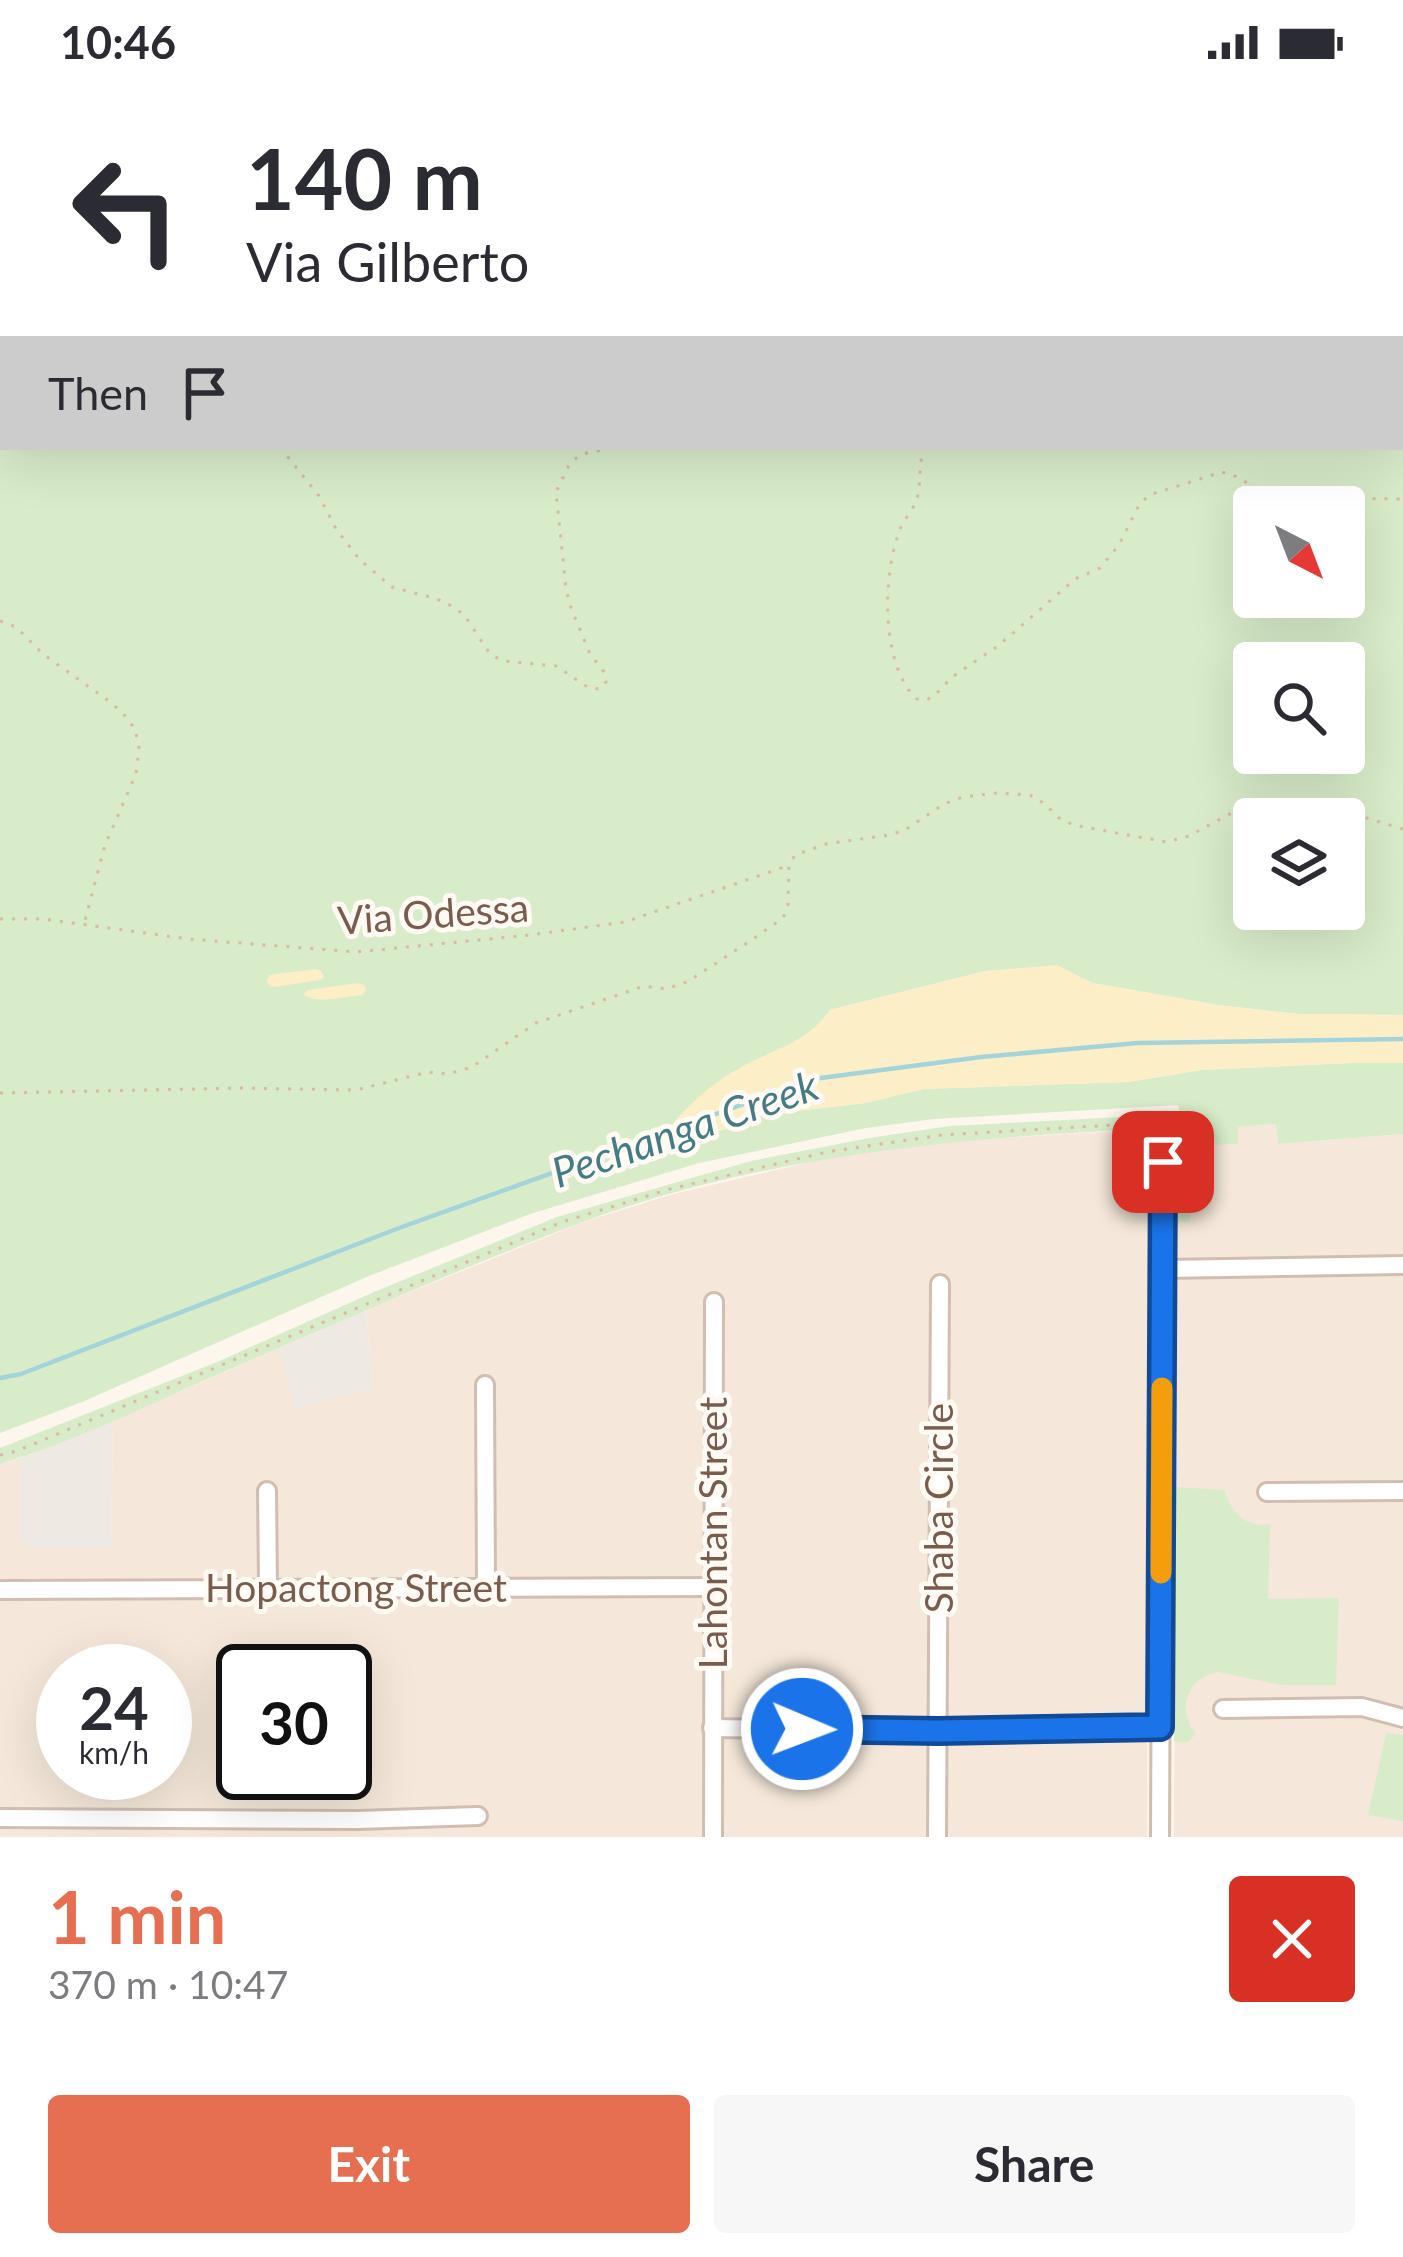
<!DOCTYPE html>
<html lang="en">
<head>
<meta charset="utf-8">
<style>
	:root { --surface:#fff; --page:#f7f7f7; --text:#2b2b33; --muted:#7c7c81; --accent:#e76f51 }
	body { margin:0; font-family:Lato,sans-serif; background:var(--page); color:var(--text); height:100vh; display:flex; flex-direction:column; font-size:45px; white-space:nowrap }
	* { box-sizing:border-box; margin:0 }
	p { font-size:39px; color:var(--muted) }
	.icon { flex:none; width:66px; height:66px; fill:none; stroke:currentColor; stroke-width:2; stroke-linecap:round; stroke-linejoin:round }
	.map { position:relative; height:1753px; overflow:hidden }
	.side { display:flex; flex-direction:column; background:var(--surface); flex:1 }
	.side>* { flex:none }
	.guide { position:absolute; left:0px; top:0px; width:1404px; height:366px; box-shadow:0 12px 48px #0002; background:#fff; color:var(--text); overflow:hidden }
	.needle { width:78px; rotate:138deg }
	.buttons { position:absolute; left:1233px; top:402px; display:grid; gap:24px }
	.buttons a { display:grid; place-items:center; width:132px; height:132px; border-radius:12px; background:var(--surface); box-shadow:0 12px 48px #0002; font-size:60px }
	.speed { position:absolute; left:36px; top:1560px; display:flex; gap:24px; font-size:60px; font-weight:700; text-align:center }
	.speed>* { display:grid; place-content:center; width:156px; height:156px; border-radius:50%; background:var(--surface); box-shadow:0 12px 48px #0002; line-height:1 }
	.speed small { font-size:30px; font-weight:400 }
	.speed .limit { border:6px solid #111; border-radius:18px; background:#fff; color:#111 }
	.pin { position:absolute; display:grid; place-items:center; width:102px; height:102px; color:#fff; margin:-51px; border-radius:24px; box-shadow:0 6px 18px #0006 }
	.me { position:absolute; width:132px; margin:-66px; rotate:91deg; stroke-linejoin:round; filter:drop-shadow(0 0 9px #0008) }
	.turn { display:flex; align-items:center; gap:42px; height:252px; padding:0 48px; font-size:54px }
	.turn .icon { width:156px; height:156px; stroke-width:2.5 }
	.turn b { display:block; font-size:84px; line-height:102px }
	.then { display:flex; align-items:center; height:114px; padding:0 48px; background:#0003; gap:24px; font-size:45px }
	.round { display:grid; place-items:center; flex:none; width:126px; height:126px; border-radius:12px; background:var(--page) }
	.headline { display:flex; align-items:center; justify-content:space-between; height:204px; padding:0 48px }
	h1 { font-size:72px; font-weight:700; line-height:90px; color:var(--accent) }
	.action { display:flex; gap:24px; margin-top:auto; padding:24px 48px }
	.action a { flex:1; height:138px; border-radius:12px; background:var(--accent); color:#fff; font-size:48px; font-weight:700; line-height:138px; text-align:center }
	.action a+a { background:var(--page); color:var(--text) }
	.status { display:flex; justify-content:space-between; align-items:center; height:84px; padding:0 60px; background:var(--surface); direction:ltr }
	.status svg { height:33px; fill:currentColor }
	.map>svg:first-child { display:block }
	.residential { fill:#f5e8da; fill-rule:evenodd }
	.industrial { fill:#efe9e4 }
	.green { fill:#d8ecc9; fill-rule:evenodd }
	.sand { fill:#fcefc7 }
	.lines { fill:none; stroke-linecap:round; stroke-linejoin:round }
	.stream { stroke:#a5d3da; stroke-width:4.5 }
	.minor-casing { stroke:#d1beb0; stroke-width:22 }
	.path { stroke:#d9b8a5; stroke-width:3; stroke-dasharray:3 9; stroke-linecap:butt }
	.minor { stroke:#fff; stroke-width:16 }
	.route-casing { stroke:#114b97; stroke-width:30 }
	.route { stroke:#1a73e8; stroke-width:21 }
	.slow { stroke:#f59e0b; stroke-width:21 }
	.labels { text-anchor:middle; stroke-width:10; stroke-linejoin:round; paint-order:stroke }
	.street-label { font-size:39px; fill:#7a5c4d; stroke:#fffaf3 }
	.water-label { font-size:42px; font-style:italic; fill:#437c86; stroke:#fffaf3 }
</style>
</head>
<body>
<div class="status"><b>10:46</b><svg viewBox="0 0 49 12"><path d="M0 12V9h3v3zM5 12V6h3v6zM10 12V3h3v9zM15 12V0h3v12zM26 1h20v11H26zM47 4h2v5h-2z"/></svg></div>
<div class="map">
<svg width="1403" height="1753" viewBox="0 0 1403 1753">
	<rect width="100%" height="100%" fill="#fdf6ec"/>
	<g class="residential">
		<polygon points="1277,1040 1278,1060 1403,1050 1403,1753 1174,1753 1177,1138 1190,1137 1192,1062 1237,1060 1238,1043"/>
		<path d="M1145 1045V1078L1149 1079 1147 1753H0V1380L20 1374 19 1462 111 1461 113 1337 277 1265 296 1325 373 1304 366 1226 583 1138 673 1110 827 1074 940 1058ZM63 1587H165V1689H63ZM243 1587H345V1689H243Z"/>
	</g>
	<g class="industrial">
		<polygon points="366,1226 373,1304 296,1325 277,1265"/>
		<polygon points="113,1337 111,1462 19,1462 20,1374"/>
	</g>
	<g class="green">
		<path d="M0 0H1403V931L1297 930 1218 921 1092 899 1057 882 986 887 830 926 819 941 789 963 742 983 645 1079 680 1062 762 1031 865 1019 923 1005 1128 998 1201 986 1350 979H1403V1050L1278 1060 1276 1040 1238 1043V1060L1192 1062 1190 1138H1177V1078L1145 1079 1144 1045C953 1054 760 1072 580 1139 458 1185 339 1238 219 1290 147 1322 75 1357 0 1380V1364L217 1278 374 1208 557 1133 667 1101 751 1077 869 1054 950 1042 1180 1030 1178 1021 934 1035 866 1044 699 1079 530 1130 369 1192 82 1318 0 1349ZM3 3H1401V363H3ZM1254 423H1344V513H1254ZM1254 579H1344V669H1254ZM1254 735H1344V825H1254Z"/>
		<path d="M1175 1403 1225 1406C1231 1429 1246 1444 1270 1440L1268 1515 1339 1514 1336 1601H1281L1218 1588C1187 1593 1176 1627 1196 1650L1188 1658H1174Z"/>
		<polygon points="1386,1649 1403,1651 1403,1737 1368,1731"/>
	</g>
	<g class="sand">
		<path d="M1057 881 1092 899 1218 921 1297 930 1403 931V979H1350L1201 986 1128 998 923 1005 865 1019 762 1031 680 1062 643 1082C668 1040 700 1005 743 982 777 964 806 959 830 926L986 887Z"/>
		<polygon points="315,885 321,887 324,893 320,896 274,903 269,902 267,897 269,891"/>
		<path d="M358 899 364 901 366 907 362 911C343 913 318 920 303 911L308 906Z"/>
	</g>
	<g class="lines">
		<polyline class="stream" points="0,1294 21,1290 399,1144 813,995 981,973 1138,959 1403,955"/>
		<defs>
			<g id="minor">
				<polyline points="1163,1185 1403,1181"/>
				<polyline points="485,1301 486,1503"/>
				<polyline points="267,1407 268,1504"/>
				<polyline points="1267,1408 1403,1407"/>
				<polyline points="0,1506 712,1503"/>
				<polyline points="1223,1625 1362,1623 1403,1634"/>
				<polyline points="712,1644 938,1647 1160,1643"/>
				<polyline points="0,1734 358,1736 478,1732"/>
				<polyline points="713,1753 714,1218"/>
				<polyline points="937,1753 940,1200"/>
				<polyline points="1160,1753 1163,1078"/>
			</g>
		</defs>
		<use href="#minor" class="minor-casing"/>
		<g class="path">
			<polyline points="464,0 504,3"/>
			<polyline points="411,3 424,0"/>
			<polyline points="0,233 3,232"/>
			<polyline points="280,363 319,412 336,445 360,476 392,503 437,515 454,523 465,532 490,570 503,577 556,582 589,604 600,605 606,598 604,588 590,570 571,524 566,505 556,408 570,379 582,370 618,363"/>
			<path d="M924 363C919 379 921 394 918 410 916 423 906 432 901 443 882 487 880 582 917 615L926 616 934 612 952 593 998 562 1075 495 1100 484 1119 461 1139 421 1149 411 1222 388 1233 391 1267 410 1285 414 1403 415"/>
			<polyline points="0,537 16,543 43,570 106,615 123,629 135,645 139,664 136,690 105,761 84,840"/>
			<polyline points="0,835 43,835 189,855 356,868 530,851 625,838 787,782"/>
			<polyline points="0,1009 238,1004 356,1006 428,988 448,990 472,983 536,939 644,902 666,905 687,898 747,859 783,834 788,821 789,781 795,771 826,760 889,751 905,746 944,720 963,713 997,709 1030,711 1045,720 1059,734 1073,741 1167,758 1189,752 1250,719 1267,715 1294,724 1320,727 1337,725 1403,745"/>
			<polyline points="0,1371 17,1367 562,1138 670,1105 827,1068 942,1051 1147,1039 1157,1040 1162,1045 1164,1064"/>
		</g>
		<use href="#minor" class="minor"/>
	</g>
	<g class="lines">
		<defs>
			<polyline id="route" points="802,1645 938,1647 1160,1643 1163,1078"/>
		</defs>
		<use href="#route" class="route-casing"/>
		<use href="#route" class="route"/>
		<polyline class="slow" points="1161,1489 1162,1304"/>
	</g>
	<g class="labels">
		<g class="street-label">
			<text transform="translate(433 830) rotate(-4)" y="14">Via Odessa</text>
			<text transform="translate(939 1424) rotate(-90)" y="14">Shaba Circle</text>
			<text transform="translate(713 1449) rotate(-90)" y="14">Lahontan Street</text>
			<text x="356" y="1518">Hopactong Street</text>
		</g>
		<g class="water-label">
			<text transform="translate(685 1045) rotate(-19)" y="15">Pechanga Creek</text>
		</g>
	</g>
</svg>
<div class="buttons">
<a><svg class="needle" viewBox="-14 -14 28 28"><path d="M0-13l5 13h-10z" fill="#e53935"/><path d="M0 13l5-13h-10z" fill="#7c7c81"/></svg></a>
<a><svg class="icon" aria-label="search" viewBox="0 0 24 24"><circle cx="10" cy="10" r="6"/><path d="M15 15l6 6"/></svg></a>
<a><svg class="icon" aria-label="layers" viewBox="0 0 24 24"><path d="M12 4l9 5-9 5-9-5zM3 14l9 5 9-5"/></svg></a>
</div>
<div class="speed"><div>24<small>km/h</small></div><div class="limit">30</div></div>
<div class="pin" style="left:1163px;top:1078px;background:#d93025"><svg class="icon" aria-label="arrive" viewBox="0 0 24 24"><path d="M6 21V4h12l-3 4 3 4H6"/></svg></div>
<svg class="me" style="left:802px;top:1645px" viewBox="-20 -20 40 40"><circle r="17" fill="#1a73e8" stroke="#fff" stroke-width="3"/><path d="M0-11L8 9 0 5-8 9z" fill="#fff"/></svg>
<div class="guide">
<div class="turn"><svg class="icon" aria-label="left" viewBox="0 0 24 24"><path d="M17 20v-9H6M10 6l-5 5 5 5"/></svg><div><b>140 m</b>Via Gilberto</div></div>
<div class="then">Then<svg class="icon" aria-label="arrive" viewBox="0 0 24 24"><path d="M6 21V4h12l-3 4 3 4H6"/></svg></div>
</div>
</div>
<section class="side">
<div class="headline"><div><h1>1 min</h1><p>370 m · 10:47</p></div><a class="round" style="background:#d93025;color:#fff"><svg class="icon" aria-label="close" viewBox="0 0 24 24"><path d="M6 6l12 12M18 6L6 18"/></svg></a></div>
<div class="action"><a>Exit</a><a>Share</a></div>
</section>
</body>
</html>
